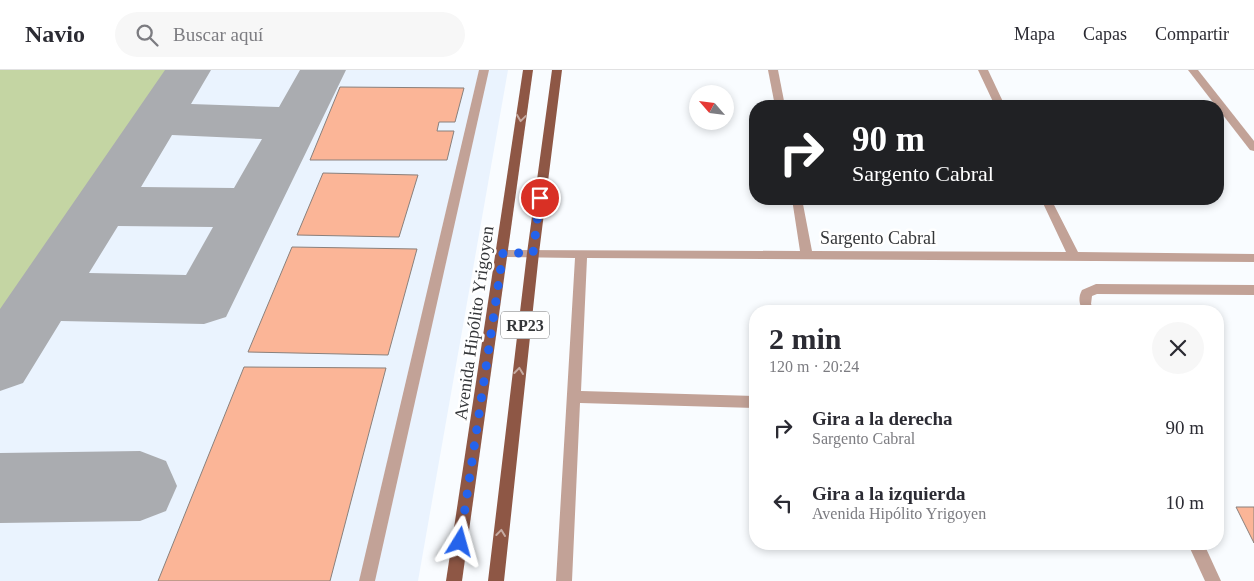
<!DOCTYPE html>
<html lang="es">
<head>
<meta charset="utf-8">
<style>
	:root { --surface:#fff; --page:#f7f7f7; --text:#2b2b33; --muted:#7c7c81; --line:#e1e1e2 }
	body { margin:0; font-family:"Times New Roman",serif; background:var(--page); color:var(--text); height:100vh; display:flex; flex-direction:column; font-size:19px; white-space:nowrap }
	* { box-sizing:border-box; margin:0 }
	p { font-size:16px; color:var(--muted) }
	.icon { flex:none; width:28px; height:28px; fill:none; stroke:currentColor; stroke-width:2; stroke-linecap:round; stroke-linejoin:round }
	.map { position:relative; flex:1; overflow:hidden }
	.side { position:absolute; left:749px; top:235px; width:475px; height:245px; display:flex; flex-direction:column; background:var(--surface); border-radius:20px; box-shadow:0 2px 8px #0003 }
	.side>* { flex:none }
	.top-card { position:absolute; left:749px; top:30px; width:475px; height:105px; border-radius:20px; box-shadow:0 2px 8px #0003; background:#202124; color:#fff; overflow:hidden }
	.needle { width:32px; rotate:298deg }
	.buttons { position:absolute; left:689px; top:15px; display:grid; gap:10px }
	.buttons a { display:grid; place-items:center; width:45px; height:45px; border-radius:50%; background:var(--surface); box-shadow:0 2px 8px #0003; font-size:25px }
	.pin { position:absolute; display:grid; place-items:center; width:42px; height:42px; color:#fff; margin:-21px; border:2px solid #fff; border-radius:50%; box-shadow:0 1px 5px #0007 }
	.me { position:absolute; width:55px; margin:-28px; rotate:8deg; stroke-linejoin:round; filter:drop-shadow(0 0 4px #0008) }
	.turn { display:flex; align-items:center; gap:18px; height:105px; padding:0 20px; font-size:22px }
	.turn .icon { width:65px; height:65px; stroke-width:2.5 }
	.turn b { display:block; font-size:35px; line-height:42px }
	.round { display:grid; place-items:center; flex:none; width:52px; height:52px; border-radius:26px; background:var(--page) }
	.headline { display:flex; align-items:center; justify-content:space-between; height:85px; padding:0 20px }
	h1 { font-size:30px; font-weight:700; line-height:38px }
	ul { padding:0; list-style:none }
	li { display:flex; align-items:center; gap:15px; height:75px; padding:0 20px }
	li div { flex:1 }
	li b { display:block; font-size:19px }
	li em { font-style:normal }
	header { display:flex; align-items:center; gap:30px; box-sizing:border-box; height:70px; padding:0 25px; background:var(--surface); border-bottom:1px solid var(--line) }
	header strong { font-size:24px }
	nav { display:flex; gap:28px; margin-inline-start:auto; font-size:18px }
	.search { width:350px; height:45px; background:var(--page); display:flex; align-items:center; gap:12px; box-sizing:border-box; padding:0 18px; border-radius:28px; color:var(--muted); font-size:19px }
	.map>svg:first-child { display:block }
	.built { fill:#eaf3fe }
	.green { fill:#c4d5a3 }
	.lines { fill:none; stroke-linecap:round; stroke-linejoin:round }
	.taxiway { fill:#aaacb0; fill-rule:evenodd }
	.building { fill:#fbb597; stroke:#89807c }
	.minor { fill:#c2a297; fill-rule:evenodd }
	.major { fill:#8e5745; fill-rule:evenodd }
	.oneway { stroke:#c6aba2 }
	.route { stroke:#2563eb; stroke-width:9; stroke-dasharray:0 16.2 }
	.labels { text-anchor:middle; stroke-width:5; stroke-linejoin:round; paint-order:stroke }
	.shield { fill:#fff; stroke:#717274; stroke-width:1 }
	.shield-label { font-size:16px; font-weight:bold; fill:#343639 }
	.street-label { font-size:18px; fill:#343639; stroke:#fff }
</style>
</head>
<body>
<header>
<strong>Navio</strong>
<div class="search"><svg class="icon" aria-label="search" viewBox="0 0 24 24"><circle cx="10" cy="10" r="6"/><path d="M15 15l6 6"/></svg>Buscar aquí</div>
<nav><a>Mapa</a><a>Capas</a><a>Compartir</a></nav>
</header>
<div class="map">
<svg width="1254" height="511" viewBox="0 0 1254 511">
	<rect width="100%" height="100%" fill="#f9fcff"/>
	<polygon class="built" points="0,0 508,0 418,511 0,511"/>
	<polygon class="green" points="0,0 166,0 0,248"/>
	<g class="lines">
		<g class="taxiway">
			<path d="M165 0H211L191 34 279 37 300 0H346L226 247 204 254 61 251 23 313 0 321V239ZM172 65 262 69 234 118 141 117ZM118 156 213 157 186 205 89 203Z"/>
			<polygon points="140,381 166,391 177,416 166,441 140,451 0,453 0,383"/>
		</g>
	</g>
	<g class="building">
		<polygon points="340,17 464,18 455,52 439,52 437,61 454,61 447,90 310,90"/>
		<polygon points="323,103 418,105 399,167 297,165"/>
		<polygon points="292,177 417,179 388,285 248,282"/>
		<polygon points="244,297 386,298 330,511 158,511"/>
		<polygon points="1236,437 1254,437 1254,473"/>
	</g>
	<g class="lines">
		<g class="minor">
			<polygon points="479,0 489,0 375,511 359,511"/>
			<polygon points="768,0 778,0 785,36 775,36"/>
			<polygon points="978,0 988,0 1005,36 995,36"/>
			<polygon points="1188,0 1198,0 1254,71 1254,81 1250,80"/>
			<polygon points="792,129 802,129 812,181 1066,182 1041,129 1051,129 1078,182 1254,184 1254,192 587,188 581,321 755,326 755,338 580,333 572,511 556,511 575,188 503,187 499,186 497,183 499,180 800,181"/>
			<path d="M1096 214 1254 215V225L1097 224 1092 226 1091 234 1095 241H1083C1079 234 1078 227 1082 220Z"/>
			<polygon points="1188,474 1204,474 1221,511 1205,511"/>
		</g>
		<g class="major">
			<polygon points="523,0 533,0 462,511 446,511"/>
			<polygon points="552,0 562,0 539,183 504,511 488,511 527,183"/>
		</g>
	</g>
	<defs><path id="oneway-chevron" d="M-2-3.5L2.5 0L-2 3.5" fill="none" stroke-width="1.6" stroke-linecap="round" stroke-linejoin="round" transform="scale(1.25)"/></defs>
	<g class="oneway">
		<use href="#oneway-chevron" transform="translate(521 48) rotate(98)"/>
		<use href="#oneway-chevron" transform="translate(519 301) rotate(-83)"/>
		<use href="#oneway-chevron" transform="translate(501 463) rotate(-83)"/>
	</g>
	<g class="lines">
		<polyline class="route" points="460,472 503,183 533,183 540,128"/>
	</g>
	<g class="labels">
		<rect class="shield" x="501" y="241.5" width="48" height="27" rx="4"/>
		<g class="shield-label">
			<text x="525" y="261">RP23</text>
		</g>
		<g class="street-label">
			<text x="878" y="174">Sargento Cabral</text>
			<text transform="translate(474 253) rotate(-82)" y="6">Avenida Hipólito Yrigoyen</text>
		</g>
	</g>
</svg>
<div class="buttons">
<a><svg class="needle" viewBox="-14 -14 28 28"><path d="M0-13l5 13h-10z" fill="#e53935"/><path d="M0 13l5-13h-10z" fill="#7c7c81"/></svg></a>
</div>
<div class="pin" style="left:540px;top:128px;background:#d93025"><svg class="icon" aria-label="arrive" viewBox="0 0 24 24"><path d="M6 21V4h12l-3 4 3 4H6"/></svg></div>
<svg class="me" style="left:460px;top:472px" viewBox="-20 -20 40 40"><path d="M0-17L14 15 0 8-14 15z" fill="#2563eb" stroke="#fff" stroke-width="4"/></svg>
<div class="top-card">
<div class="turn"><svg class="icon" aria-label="right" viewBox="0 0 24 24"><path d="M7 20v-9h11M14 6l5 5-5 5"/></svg><div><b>90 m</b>Sargento Cabral</div></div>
</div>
<section class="side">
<div class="headline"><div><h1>2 min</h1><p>120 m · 20:24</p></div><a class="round"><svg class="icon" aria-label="close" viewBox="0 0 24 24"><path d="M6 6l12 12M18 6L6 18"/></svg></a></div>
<ul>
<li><svg class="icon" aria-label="right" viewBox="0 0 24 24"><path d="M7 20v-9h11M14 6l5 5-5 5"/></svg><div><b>Gira a la derecha</b><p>Sargento Cabral</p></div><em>90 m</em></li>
<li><svg class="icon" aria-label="left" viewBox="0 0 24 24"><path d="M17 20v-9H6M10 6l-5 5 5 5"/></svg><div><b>Gira a la izquierda</b><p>Avenida Hipólito Yrigoyen</p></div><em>10 m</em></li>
</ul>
</section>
</div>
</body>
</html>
